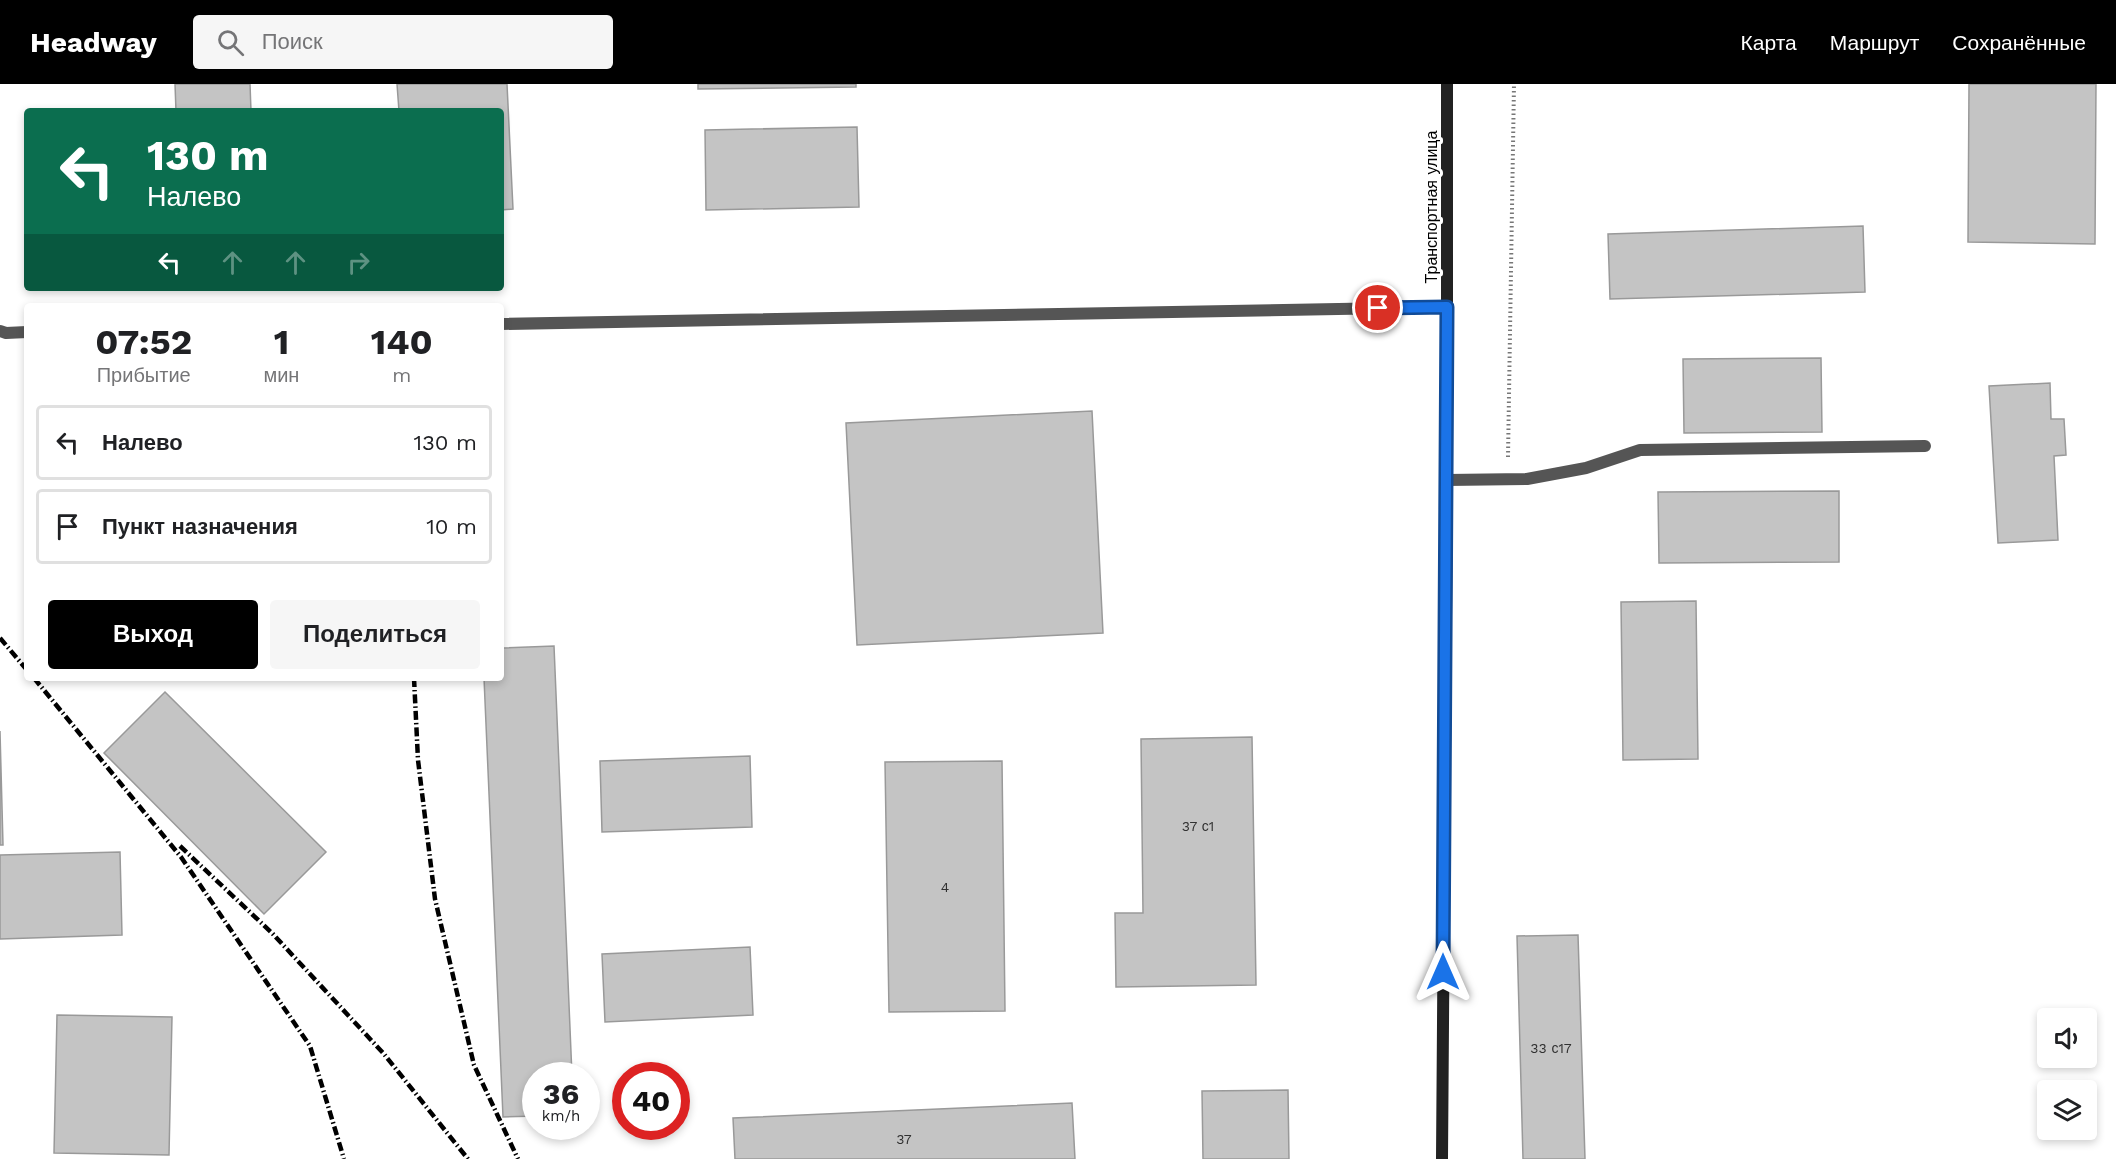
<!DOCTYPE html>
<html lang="ru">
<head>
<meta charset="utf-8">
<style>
	:root { --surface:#fff; --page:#f6f6f6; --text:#202124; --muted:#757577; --line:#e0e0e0; --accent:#000 }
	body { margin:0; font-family:"Work Sans",sans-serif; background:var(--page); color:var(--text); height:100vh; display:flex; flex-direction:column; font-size:22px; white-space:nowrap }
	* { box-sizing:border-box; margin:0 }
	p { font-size:20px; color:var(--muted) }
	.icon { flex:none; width:33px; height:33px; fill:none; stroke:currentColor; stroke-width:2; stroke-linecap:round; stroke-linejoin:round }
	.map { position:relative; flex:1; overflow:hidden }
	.details { position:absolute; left:24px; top:219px; width:480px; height:378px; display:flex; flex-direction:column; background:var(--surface); border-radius:6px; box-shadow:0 3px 9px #0003 }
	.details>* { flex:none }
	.hud { position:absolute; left:24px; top:24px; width:480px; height:183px; border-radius:6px; box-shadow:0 3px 9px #0003; background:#0b6e4f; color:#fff; overflow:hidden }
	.tools { position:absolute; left:2037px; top:924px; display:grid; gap:12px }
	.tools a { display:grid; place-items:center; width:60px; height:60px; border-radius:6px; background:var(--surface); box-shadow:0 3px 9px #0003; font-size:30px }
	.speed { position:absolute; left:522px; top:978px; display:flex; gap:12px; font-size:30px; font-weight:700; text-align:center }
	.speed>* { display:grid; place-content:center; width:78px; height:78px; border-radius:50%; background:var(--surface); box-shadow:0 3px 9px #0003; line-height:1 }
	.speed small { font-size:15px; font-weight:400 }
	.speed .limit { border:9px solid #d22; background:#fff; color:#111 }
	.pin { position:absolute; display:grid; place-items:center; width:51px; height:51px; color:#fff; margin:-26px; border:3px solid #fff; border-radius:50%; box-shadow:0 2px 6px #0007 }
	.me { position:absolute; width:66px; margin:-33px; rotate:0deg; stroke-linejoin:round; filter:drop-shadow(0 0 4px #0008) }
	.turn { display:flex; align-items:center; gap:21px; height:126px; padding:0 24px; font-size:27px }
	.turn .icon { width:78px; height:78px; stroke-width:2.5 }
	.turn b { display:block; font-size:42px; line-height:51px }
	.lanes { display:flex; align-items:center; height:57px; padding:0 24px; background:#0003; justify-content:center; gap:30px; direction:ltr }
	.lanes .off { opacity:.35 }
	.eta { display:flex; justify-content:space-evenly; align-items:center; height:102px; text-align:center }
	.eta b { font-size:36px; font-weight:700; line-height:42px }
	.primary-button { display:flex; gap:12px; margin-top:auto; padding:12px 24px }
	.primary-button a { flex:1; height:69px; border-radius:6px; background:var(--accent); color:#fff; font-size:24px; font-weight:700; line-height:69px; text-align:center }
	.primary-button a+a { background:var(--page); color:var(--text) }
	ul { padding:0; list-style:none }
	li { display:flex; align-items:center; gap:18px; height:75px; margin:0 12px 9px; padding:0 12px; border:3px solid var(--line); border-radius:6px }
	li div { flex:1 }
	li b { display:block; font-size:22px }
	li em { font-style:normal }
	header { display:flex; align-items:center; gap:36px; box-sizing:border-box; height:84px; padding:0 30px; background:var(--accent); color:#fff }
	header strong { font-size:28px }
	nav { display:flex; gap:33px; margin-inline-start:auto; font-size:21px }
	.search { width:420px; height:54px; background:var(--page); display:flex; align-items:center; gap:15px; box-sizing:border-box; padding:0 21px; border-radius:6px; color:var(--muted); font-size:22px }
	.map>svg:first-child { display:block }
	.building { fill:#c4c4c4; stroke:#999; stroke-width:1.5 }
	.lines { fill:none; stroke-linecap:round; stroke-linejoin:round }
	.path { stroke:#777; stroke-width:4; stroke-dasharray:1.5 3; stroke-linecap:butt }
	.lane { stroke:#555; stroke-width:12 }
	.secondary { stroke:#222; stroke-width:12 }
	.rail { stroke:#000; stroke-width:4.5; stroke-dasharray:9 3 1.5 3; stroke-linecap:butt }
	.route-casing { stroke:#114b97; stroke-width:15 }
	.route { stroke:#1a73e8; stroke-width:10 }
	.labels { text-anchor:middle; stroke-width:6; stroke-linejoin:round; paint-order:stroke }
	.number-label { font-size:14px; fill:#313131 }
	.street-label { font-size:16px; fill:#000; stroke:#fff }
</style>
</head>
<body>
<header>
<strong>Headway</strong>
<div class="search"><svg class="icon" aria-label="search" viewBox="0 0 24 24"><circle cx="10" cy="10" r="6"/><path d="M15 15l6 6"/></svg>Поиск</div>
<nav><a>Карта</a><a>Маршрут</a><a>Сохранённые</a></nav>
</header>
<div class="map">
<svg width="2116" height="1075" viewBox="0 0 2116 1075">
	<rect width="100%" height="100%" fill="#fff"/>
	<g class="building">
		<polygon points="175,0 250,0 251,27 176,27"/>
		<polygon points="397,0 507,0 513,125 501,126 501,27 399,27"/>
		<polygon points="698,0 856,0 856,3 698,5"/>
		<polygon points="1969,0 2096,0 2095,160 1968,158"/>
		<polygon points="857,43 859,123 706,126 705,46"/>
		<polygon points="1863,142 1865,208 1610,215 1608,150"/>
		<polygon points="1821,274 1822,348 1684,349 1683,275"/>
		<polygon points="2050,299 2051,335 2064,335 2066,371 2054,372 2058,456 1998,459 1989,302"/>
		<polygon points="1092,327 1103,549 857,561 846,339"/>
		<polygon points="1839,407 1839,478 1659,479 1658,408"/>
		<polygon points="1696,517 1698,675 1623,676 1621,518"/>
		<polygon points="554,562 572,992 536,992 536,1032 503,1033 484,594 501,594 501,564"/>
		<polygon points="165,608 326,768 264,830 104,669"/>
		<polygon points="0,647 3,761 0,761"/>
		<polygon points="1252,653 1256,901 1116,903 1115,829 1143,829 1141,655"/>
		<polygon points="750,672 752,743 602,748 600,677"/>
		<polygon points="1002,677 1005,927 889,928 885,678"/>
		<polygon points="120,768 122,851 0,855 0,771"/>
		<polygon points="1578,851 1585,1075 1523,1075 1517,852"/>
		<polygon points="750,863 753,931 605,938 602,870"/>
		<polygon points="57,931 172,933 169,1071 54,1069"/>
		<polygon points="1288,1006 1289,1075 1203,1075 1202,1007"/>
		<polygon points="1072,1019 1075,1075 735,1075 733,1034"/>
	</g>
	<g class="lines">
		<polyline class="path" points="1508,373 1514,0"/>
		<g class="lane">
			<polyline points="501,240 1447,223"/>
			<polyline points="0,247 6,249 27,248"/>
			<polyline points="1447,396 1527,395 1586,384 1640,366 1925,362"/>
		</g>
		<polyline class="secondary" points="1442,1075 1447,396 1447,0"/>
		<g class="rail">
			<polyline points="0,554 27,586"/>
			<polyline points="34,594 181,773 310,962 344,1075"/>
			<polyline points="414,594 418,676 435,815 474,981 518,1075"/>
			<polyline points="180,762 272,849 384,970 468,1075"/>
		</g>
	</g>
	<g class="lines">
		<defs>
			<polyline id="route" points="1378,224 1447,223 1443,888"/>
		</defs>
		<use href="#route" class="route-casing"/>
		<use href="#route" class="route"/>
	</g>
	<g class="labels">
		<g class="number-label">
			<text x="1198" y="747">37 с1</text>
			<text x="945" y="808">4</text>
			<text x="1551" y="969">33 с17</text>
			<text x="904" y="1060">37</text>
		</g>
		<g class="street-label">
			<text transform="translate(1431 123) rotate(-90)" y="6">Транспортная улица</text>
		</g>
	</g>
</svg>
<div class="tools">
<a><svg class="icon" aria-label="sound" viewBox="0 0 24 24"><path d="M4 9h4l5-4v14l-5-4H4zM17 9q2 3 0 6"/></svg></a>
<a><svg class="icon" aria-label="layers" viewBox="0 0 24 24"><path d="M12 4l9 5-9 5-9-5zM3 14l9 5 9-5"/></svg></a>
</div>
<div class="speed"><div>36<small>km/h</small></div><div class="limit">40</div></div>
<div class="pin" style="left:1378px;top:224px;background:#d93025"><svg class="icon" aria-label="arrive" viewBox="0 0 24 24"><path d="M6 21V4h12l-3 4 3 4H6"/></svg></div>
<svg class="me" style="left:1443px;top:888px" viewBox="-20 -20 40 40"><path d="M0-17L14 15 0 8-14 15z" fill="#1a73e8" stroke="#fff" stroke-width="4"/></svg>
<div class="hud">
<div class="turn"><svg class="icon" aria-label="left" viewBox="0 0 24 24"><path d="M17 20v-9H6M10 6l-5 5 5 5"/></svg><div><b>130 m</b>Налево</div></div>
<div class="lanes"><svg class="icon" aria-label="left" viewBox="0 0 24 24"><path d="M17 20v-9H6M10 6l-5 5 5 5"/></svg><svg class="icon off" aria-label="ahead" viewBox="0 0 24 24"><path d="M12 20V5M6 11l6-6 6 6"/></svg><svg class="icon off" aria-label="ahead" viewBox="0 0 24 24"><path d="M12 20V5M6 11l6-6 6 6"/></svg><svg class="icon off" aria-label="right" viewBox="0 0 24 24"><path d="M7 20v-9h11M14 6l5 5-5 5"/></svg></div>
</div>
<section class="details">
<div class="eta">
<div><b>07:52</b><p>Прибытие</p></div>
<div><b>1</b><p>мин</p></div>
<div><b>140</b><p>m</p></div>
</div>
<ul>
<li><svg class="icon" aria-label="left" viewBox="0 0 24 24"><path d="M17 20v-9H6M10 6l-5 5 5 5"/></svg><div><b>Налево</b></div><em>130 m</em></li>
<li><svg class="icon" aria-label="arrive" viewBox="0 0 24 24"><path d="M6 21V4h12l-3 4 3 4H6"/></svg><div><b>Пункт назначения</b></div><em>10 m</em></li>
</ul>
<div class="primary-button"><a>Выход</a><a>Поделиться</a></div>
</section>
</div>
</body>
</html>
